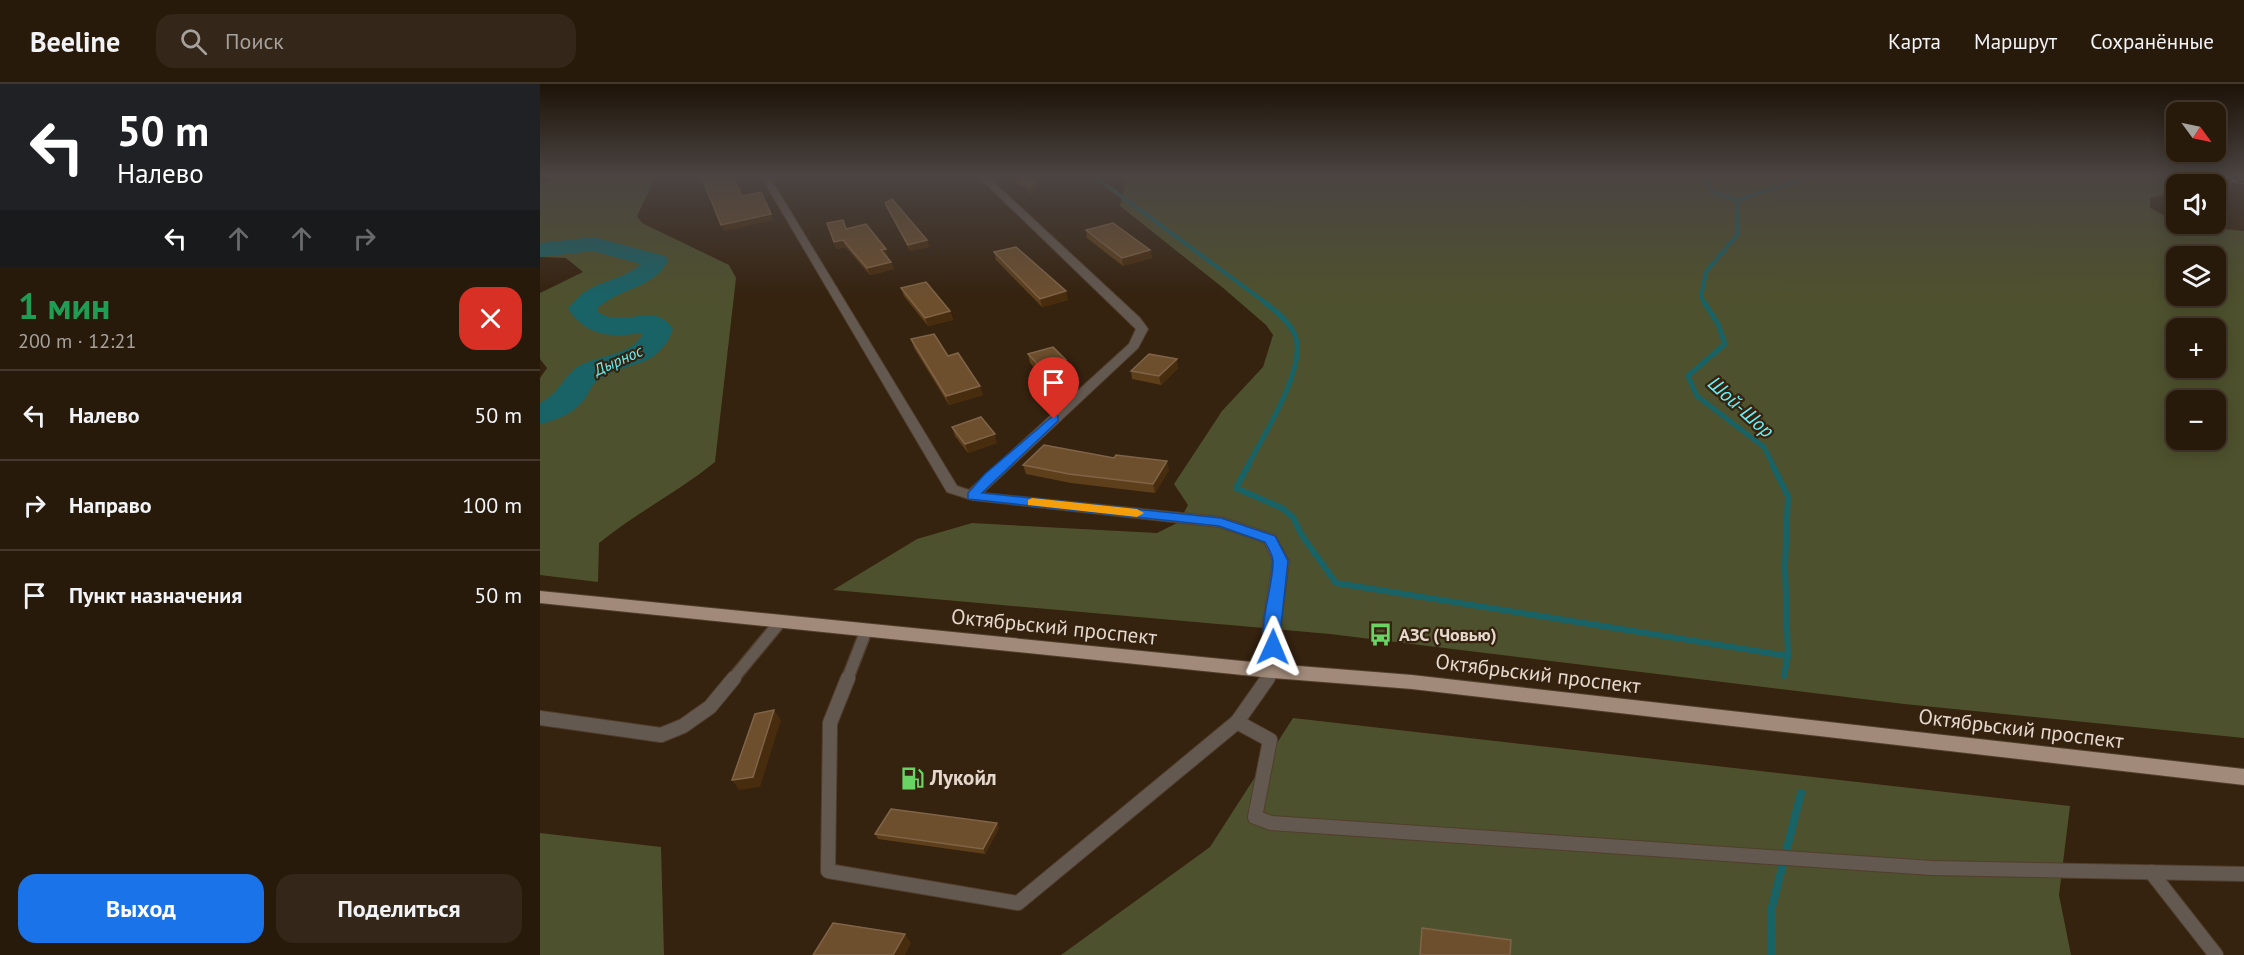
<!DOCTYPE html>
<html lang="ru">
<head>
<meta charset="utf-8">
<style>
	:root { --surface:#281a0b; --page:#342719; --text:#f1f3f6; --muted:#a5a19d; --line:#44382c; --accent:#1a73e8 }
	body { margin:0; font-family:"PT Sans",sans-serif; background:var(--page); color:var(--text); height:100vh; display:flex; flex-direction:column; font-size:22px; white-space:nowrap }
	* { box-sizing:border-box; margin:0 }
	p { font-size:20px; color:var(--muted) }
	.icon { flex:none; width:33px; height:33px; fill:none; stroke:currentColor; stroke-width:2; stroke-linecap:round; stroke-linejoin:round }
	.map { position:relative; flex:1; overflow:hidden }
	.sheet { display:flex; flex-direction:column; background:var(--surface); width:540px }
	.sheet>* { flex:none }
	.hud { background:#202124; color:#fff; overflow:hidden }
	.needle { width:39px; rotate:123deg }
	.tools { position:absolute; left:1626px; top:18px; display:grid; gap:12px }
	.tools a { display:grid; place-items:center; width:60px; height:60px; border-radius:12px; background:var(--surface); box-shadow:0 3px 15px #0003,0 0 0 2px var(--line); font-size:30px }
	.pin { position:absolute; display:grid; place-items:center; width:51px; height:51px; color:#fff; margin:-62px -26px; border-radius:50% 50% 50% 0; rotate:-45deg; box-shadow:0 0 6px #0007 }
	.pin .icon { rotate:45deg }
	.me { position:absolute; width:66px; margin:-33px; rotate:1deg; stroke-linejoin:round; filter:drop-shadow(0 0 4px #0008) }
	.turn { display:flex; align-items:center; gap:21px; height:126px; padding:0 18px; font-size:27px }
	.turn .icon { width:78px; height:78px; stroke-width:2.5 }
	.turn b { display:block; font-size:42px; line-height:51px }
	.lanes { display:flex; align-items:center; height:57px; padding:0 18px; background:#0003; justify-content:center; gap:30px; direction:ltr }
	.lanes .off { opacity:.35 }
	.round { display:grid; place-items:center; flex:none; width:63px; height:63px; border-radius:18px; background:var(--page) }
	.summary { display:flex; align-items:center; justify-content:space-between; height:102px; padding:0 18px }
	h1 { font-size:36px; font-weight:600; line-height:45px; color:#1e9e55 }
	.button { display:flex; gap:12px; margin-top:auto; padding:12px 18px }
	.button a { flex:1; height:69px; border-radius:18px; background:var(--accent); color:#fff; font-size:24px; font-weight:600; line-height:69px; text-align:center }
	.button a+a { background:var(--page); color:var(--text) }
	ul { padding:0; list-style:none }
	li { display:flex; align-items:center; gap:18px; height:90px; padding:0 18px; border-top:2px solid var(--line) }
	li div { flex:1 }
	li b { display:block; font-size:22px }
	li em { font-style:normal }
	header { display:flex; align-items:center; gap:36px; box-sizing:border-box; height:84px; padding:0 30px; background:var(--surface); border-bottom:2px solid var(--line) }
	header strong { font-size:28px }
	nav { display:flex; gap:33px; margin-inline-start:auto; font-size:21px }
	.search { width:420px; height:54px; background:var(--page); display:flex; align-items:center; gap:15px; box-sizing:border-box; padding:0 21px; border-radius:18px; color:var(--muted); font-size:22px }
	main { display:flex; flex:1; min-height:0 }
	.map>svg:first-child { display:block }
	.green { fill:#4e512d; fill-rule:evenodd }
	.lines { fill:none; stroke-linecap:round; stroke-linejoin:round }
	.stream-far3 { stroke:#196266; stroke-width:4 }
	.stream-far2 { stroke:#196266; stroke-width:5 }
	.stream-far1 { stroke:#196266; stroke-width:6 }
	.stream { stroke:#196266; stroke-width:8 }
	.river { fill:#196266; fill-rule:evenodd }
	.lane-far1-casing { stroke:#513f2d; stroke-width:14 }
	.lane-casing { stroke:#513f2d; stroke-width:16 }
	.street-casing { stroke:#513f2d; stroke-width:2 }
	.primary-casing { stroke:#513f2d; stroke-width:2 }
	.lane-far1 { stroke:#645951; stroke-width:11 }
	.lane { stroke:#645951; stroke-width:14 }
	.street { fill:#645951; fill-rule:evenodd }
	.primary { fill:#a18a7a; fill-rule:evenodd }
	.rail-casing { stroke:#8b7a6b; stroke-width:4.5 }
	.rail { stroke:#35220f; stroke-width:3; stroke-dasharray:8; stroke-linecap:butt }
	.wall { fill:#5e3f1b }
	.shaded-wall { fill:#482c0e }
	.building { fill:#6d4f2e; stroke:#806447; stroke-width:1.5 }
	.route { fill:#1a73e8; stroke:#114b97; stroke-width:1.5 }
	.slow { fill:#f59e0b }
	.labels { text-anchor:middle; stroke-width:4.5; stroke-linejoin:round; paint-order:stroke }
	.far-water-label { font-size:16px; font-style:italic; fill:#69eef6; stroke:#35220f }
	.poi-label { font-size:18px; font-weight:bold; fill:#e5d8cd; stroke:#35220f; text-anchor:start }
	.water-label { font-size:20px; font-style:italic; fill:#69eef6; stroke:#35220f }
	.near-street-label { font-size:21px; fill:#e5d8cd; stroke:#35220f }
	.near-poi-label { font-size:21px; font-weight:bold; fill:#e5d8cd; stroke:#35220f; text-anchor:start }
</style>
</head>
<body>
<header>
<strong>Beeline</strong>
<div class="search"><svg class="icon" aria-label="search" viewBox="0 0 24 24"><circle cx="10" cy="10" r="6"/><path d="M15 15l6 6"/></svg>Поиск</div>
<nav><a>Карта</a><a>Маршрут</a><a>Сохранённые</a></nav>
</header>
<main>
<section class="sheet">
<div class="hud">
<div class="turn"><svg class="icon" aria-label="left" viewBox="0 0 24 24"><path d="M17 20v-9H6M10 6l-5 5 5 5"/></svg><div><b>50 m</b>Налево</div></div>
<div class="lanes"><svg class="icon" aria-label="left" viewBox="0 0 24 24"><path d="M17 20v-9H6M10 6l-5 5 5 5"/></svg><svg class="icon off" aria-label="ahead" viewBox="0 0 24 24"><path d="M12 20V5M6 11l6-6 6 6"/></svg><svg class="icon off" aria-label="ahead" viewBox="0 0 24 24"><path d="M12 20V5M6 11l6-6 6 6"/></svg><svg class="icon off" aria-label="right" viewBox="0 0 24 24"><path d="M7 20v-9h11M14 6l5 5-5 5"/></svg></div>
</div>
<div class="summary"><div><h1>1 мин</h1><p>200 m · 12:21</p></div><a class="round" style="background:#d93025;color:#fff"><svg class="icon" aria-label="close" viewBox="0 0 24 24"><path d="M6 6l12 12M18 6L6 18"/></svg></a></div>
<ul>
<li><svg class="icon" aria-label="left" viewBox="0 0 24 24"><path d="M17 20v-9H6M10 6l-5 5 5 5"/></svg><div><b>Налево</b></div><em>50 m</em></li>
<li><svg class="icon" aria-label="right" viewBox="0 0 24 24"><path d="M7 20v-9h11M14 6l5 5-5 5"/></svg><div><b>Направо</b></div><em>100 m</em></li>
<li><svg class="icon" aria-label="arrive" viewBox="0 0 24 24"><path d="M6 21V4h12l-3 4 3 4H6"/></svg><div><b>Пункт назначения</b></div><em>50 m</em></li>
</ul>
<div class="button"><a>Выход</a><a>Поделиться</a></div>
</section>
<div class="map">
<svg width="1704" height="871" viewBox="0 0 1704 871">
	<rect width="100%" height="100%" fill="#35220f"/>
	<g class="green">
		<path d="M23 92H116L97 132 102 139 189 181 196 194 175 378C138 408 96 429 59 459L58 498 0 491V294L7 284 0 275V209L43 188 26 174 0 173V100Z"/>
		<path d="M582 92H1602L1671 100H1636V108L1610 114V124L1636 137V140L1704 147V654L1364 620 790 550 293 506 377 455 432 439 617 449 639 438 648 421 634 400 682 327 723 283 733 251 726 241 682 203 580 122 585 101ZM1636 172H1676V212H1636ZM1636 244H1676V284H1636ZM1636 316H1676V356H1636Z"/>
		<polygon points="753,634 1530,722 1519,811 1531,871 521,871 670,763"/>
		<polygon points="0,749 121,763 124,871 0,871"/>
	</g>
	<g class="lines">
		<g class="stream-far3">
			<polyline points="554,92 726,219"/>
			<polyline points="1167,92 1166,100 1174,109 1197,116"/>
			<polyline points="1197,116 1272,92"/>
			<polyline points="1165,219 1161,213 1166,188 1197,151 1197,116"/>
		</g>
		<g class="stream-far2">
			<polyline points="1164,218 1178,240 1185,260 1148,292 1157,312 1224,363 1234,383"/>
			<path d="M707 383C722 354 768 283 755 251 749 237 735 226 724 218"/>
		</g>
		<g class="stream-far1">
			<polyline points="708,382 696,404 742,424 753,433 761,450 796,499 1248,572"/>
			<polyline points="1233,382 1248,412 1245,482 1248,572 1244,592"/>
		</g>
		<polyline class="stream" points="1231,871 1232,823 1261,709"/>
		<path class="river" d="M54 153 125 172 128 177C112 206 79 203 57 225L58 228C85 246 113 215 133 245 117 288 86 275 57 297 51 302 48 310 44 316 33 330 17 336 0 340V319C22 308 23 290 41 281 60 271 94 271 103 249 71 253 49 254 28 225 51 193 77 201 101 180L53 167 0 173V159Z"/>
		<defs>
			<g id="lane-far1">
				<polyline points="192,596 240,538"/>
				<polyline points="307,596 326,547"/>
				<polyline points="727,596 733,587"/>
			</g>
			<g id="lane">
				<polyline points="308,594 290,639 288,787 478,819 697,638 728,594"/>
				<polyline points="0,634 121,651 143,642 170,623 194,594"/>
				<polyline points="697,638 730,656 715,733 731,739 1392,784 1704,790"/>
				<polyline points="1611,788 1676,871"/>
			</g>
			<polygon id="street" points="221,92 229,92 417,402 429,406 589,260 596,245 438,92 447,92 600,234 608,245 598,264 443,409 681,433 735,451 749,477 741,540 742,587 739,592 733,594 727,592 724,587 723,540 733,477 724,458 679,443 432,416 407,408"/>
			<polygon id="primary" points="0,507 733,580 872,591 1704,685 1704,701 872,605 733,594 0,519"/>
		</defs>
		<use href="#lane-far1" class="lane-far1-casing"/>
		<use href="#lane" class="lane-casing"/>
		<use href="#street" class="street-casing"/>
		<use href="#primary" class="primary-casing"/>
		<use href="#lane-far1" class="lane-far1"/>
		<use href="#lane" class="lane"/>
		<use href="#street" class="street"/>
		<use href="#primary" class="primary"/>
		<defs>
			<polyline id="rail" points="1651,92 1704,98"/>
		</defs>
		<use href="#rail" class="rail-casing"/>
		<use href="#rail" class="rail"/>
	</g>
	<g class="wall">
		<polygon points="469,92 494,92 497,95 498,102 492,110"/>
		<polygon points="345,119 387,156 389,163 370,167 347,125"/>
		<polygon points="306,145 348,172 347,173 351,178 354,185 330,191 306,163 296,165"/>
		<polygon points="546,146 610,166 612,174 583,182 547,154"/>
		<polygon points="454,168 528,216 502,223 456,176"/>
		<polygon points="361,204 410,227 413,236 388,242 364,212"/>
		<polygon points="371,255 408,272 443,311 409,321 374,264"/>
		<polygon points="488,270 526,276 528,285 503,293 490,279"/>
		<polygon points="638,284 621,301 592,295 591,287"/>
		<polygon points="412,343 457,359 428,369 415,352"/>
		<polygon points="574,374 629,386 615,409 531,399 486,390 483,381"/>
		<polygon points="457,739 459,744 445,770 338,755 335,750"/>
	</g>
	<g class="shaded-wall">
		<polygon points="281,92 301,92 302,93 283,97"/>
		<polygon points="497,95 498,102 492,110 490,103"/>
		<polygon points="231,130 234,136 184,147 181,141"/>
		<polygon points="303,156 306,163 296,165 294,158"/>
		<polygon points="387,156 389,163 370,167 368,161"/>
		<polygon points="346,165 348,172 344,173 341,166"/>
		<polygon points="610,166 612,174 583,182 582,174"/>
		<polygon points="351,178 354,185 330,191 327,184"/>
		<polygon points="526,207 528,216 502,223 500,215"/>
		<polygon points="410,227 413,236 388,242 385,234"/>
		<polygon points="637,275 638,284 621,301 619,292"/>
		<polygon points="526,276 528,285 503,293 501,284"/>
		<polygon points="440,302 443,311 409,321 406,312"/>
		<polygon points="455,350 457,359 428,369 425,360"/>
		<polygon points="627,377 629,386 615,409 613,400"/>
		<polygon points="234,626 241,636 220,703 199,706 192,696"/>
		<polygon points="457,739 459,744 445,770 443,765"/>
		<polygon points="365,850 371,859 365,871 353,871"/>
	</g>
	<g class="building">
		<polygon points="173,92 193,92 202,112 221,108 231,130 181,141 162,94"/>
		<polygon points="476,92 494,92 497,95 490,103"/>
		<polygon points="352,115 387,156 368,161 345,119"/>
		<polygon points="303,136 306,145 326,140 346,165 341,166 351,178 327,184 303,156 294,158 287,139"/>
		<polygon points="573,139 610,166 582,174 546,146"/>
		<polygon points="476,163 526,207 500,215 454,168"/>
		<polygon points="386,198 410,227 385,234 361,204"/>
		<polygon points="394,250 408,272 418,269 440,302 406,312 371,255"/>
		<polygon points="513,263 526,276 501,284 488,270"/>
		<polygon points="609,270 637,275 619,292 591,287"/>
		<polygon points="441,333 455,350 425,360 412,343"/>
		<polygon points="504,361 574,374 576,371 627,377 613,400 529,390 483,381"/>
		<polygon points="234,626 213,693 192,696 215,630"/>
		<polygon points="351,725 457,739 443,765 335,750"/>
		<polygon points="293,839 365,850 353,871 273,871"/>
		<polygon points="882,844 971,856 970,871 880,871"/>
	</g>
	<linearGradient id="sky" x2="0" y2="1"><stop stop-color="#1d1308"/><stop offset="0.43" stop-color="#4b4442"/><stop offset="1" stop-color="#4b4442" stop-opacity="0"/></linearGradient>
	<rect width="1704" height="214" fill="url(#sky)"/>
	<path class="route" d="M514 331 518 332V337L442 409 681 434 735 452 748 477 738 568H727C716 547 733 503 733 479 734 472 728 464 725 458L679 442 428 415V409L445 390Z"/>
	<polygon class="slow" points="492,414 597,425 604,429 597,433 488,421 488,416"/>
	<defs>
		<symbol id="bus-bare" viewBox="-9 -9 18 18"><path d="M-5-6H5V4H4V6H2V4H-2V6H-4V4H-5ZM-3.5-4V0h7V-4ZM-3.5 1.2v1.5H-2V1.2ZM2 1.2v1.5H3.5V1.2Z" fill="#69d364" stroke="#35220f" stroke-width="2.5" paint-order="stroke"/></symbol>
		<symbol id="fuel-bare" viewBox="-9 -9 18 18"><path d="M-5.5-6h7V0h2V4h1.3V-2.5L3-4.5l.8-.8L6-3V5H2.5V1h-1V6h-7ZM-4.2-4.7v3.2H.2V-4.7Z" fill="#69d364" stroke="#35220f" stroke-width="2.5" paint-order="stroke"/></symbol>
	</defs>
	<g fill-rule="evenodd">
		<use href="#bus-bare" x="824" y="534" width="33" height="33"/>
		<use href="#fuel-bare" x="356" y="678" width="33" height="33"/>
	</g>
	<g class="labels">
		<g class="far-water-label">
			<text transform="translate(78 276) rotate(-24)" y="6">Дырнос</text>
		</g>
		<g class="poi-label">
			<text x="859" y="557">АЗС (Човью)</text>
		</g>
		<g class="water-label">
			<text transform="translate(1201 323) rotate(42)" y="7">Шой-Шор</text>
		</g>
		<g class="near-street-label">
			<text transform="translate(514 543) rotate(6)" y="7">Октябрьский проспект</text>
			<text transform="translate(998 590) rotate(7)" y="7">Октябрьский проспект</text>
			<text transform="translate(1481 645) rotate(7)" y="7">Октябрьский проспект</text>
		</g>
		<g class="near-poi-label">
			<text x="390" y="701">Лукойл</text>
		</g>
	</g>
</svg>
<div class="tools">
<a><svg class="needle" viewBox="-14 -14 28 28"><path d="M0-13l5 13h-10z" fill="#e53935"/><path d="M0 13l5-13h-10z" fill="#a5a19d"/></svg></a>
<a><svg class="icon" aria-label="sound" viewBox="0 0 24 24"><path d="M4 9h4l5-4v14l-5-4H4zM17 9q2 3 0 6"/></svg></a>
<a><svg class="icon" aria-label="layers" viewBox="0 0 24 24"><path d="M12 4l9 5-9 5-9-5zM3 14l9 5 9-5"/></svg></a>
<a>+</a>
<a>−</a>
</div>
<div class="pin" style="left:514px;top:335px;background:#d93025"><svg class="icon" aria-label="arrive" viewBox="0 0 24 24"><path d="M6 21V4h12l-3 4 3 4H6"/></svg></div>
<svg class="me" style="left:733px;top:563px" viewBox="-20 -20 40 40"><path d="M0-17L14 15 0 8-14 15z" fill="#1a73e8" stroke="#fff" stroke-width="4"/></svg>
</div>
</main>
</body>
</html>
